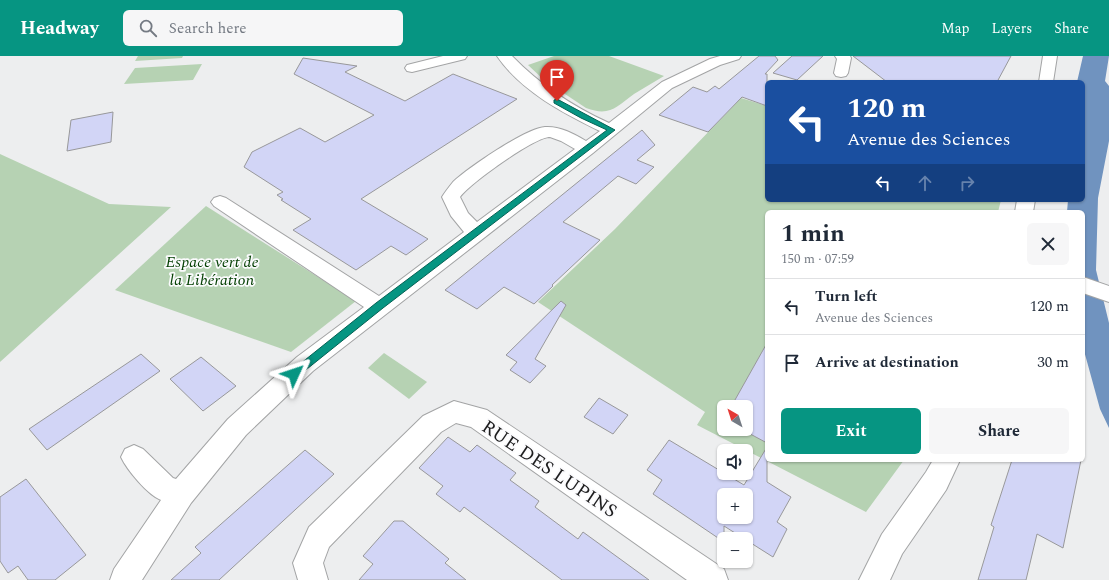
<!DOCTYPE html>
<html lang="en">
<head>
<meta charset="utf-8">
<style>
	:root { --surface:#fff; --page:#f6f6f7; --text:#1f2937; --muted:#747a83; --line:#e0e1e3; --accent:#069582 }
	body { margin:0; font-family:Spectral,serif; background:var(--page); color:var(--text); height:100vh; display:flex; flex-direction:column; font-size:15px; white-space:nowrap }
	* { box-sizing:border-box; margin:0 }
	p { font-size:13px; color:var(--muted) }
	.icon { flex:none; width:22px; height:22px; fill:none; stroke:currentColor; stroke-width:2; stroke-linecap:round; stroke-linejoin:round }
	.map { position:relative; flex:1; overflow:hidden }
	.drawer { position:absolute; left:765px; top:154px; width:320px; height:252px; display:flex; flex-direction:column; background:var(--surface); border-radius:6px; box-shadow:0 1px 3px #0004 }
	.drawer>* { flex:none }
	.top-card { position:absolute; left:765px; top:24px; width:320px; height:122px; border-radius:6px; box-shadow:0 1px 3px #0004; background:#1a4fa0; color:#fff; overflow:hidden }
	.needle { width:26px; rotate:321deg }
	.fabs { position:absolute; left:717px; top:344px; display:grid; gap:8px }
	.fabs a { display:grid; place-items:center; width:36px; height:36px; border-radius:6px; background:var(--surface); box-shadow:0 1px 3px #0004; font-size:20px }
	.pin { position:absolute; display:grid; place-items:center; width:34px; height:34px; color:#fff; margin:-41px -17px; border-radius:50% 50% 50% 0; rotate:-45deg; box-shadow:0 0 4px #0007 }
	.pin .icon { rotate:45deg }
	.me { position:absolute; width:44px; margin:-22px; rotate:48deg; stroke-linejoin:round; filter:drop-shadow(0 0 3px #0008) }
	.turn { display:flex; align-items:center; gap:14px; height:84px; padding:0 16px; font-size:18px }
	.turn .icon { width:52px; height:52px; stroke-width:2.5 }
	.turn b { display:block; font-size:28px; line-height:34px }
	.lanes { display:flex; align-items:center; height:38px; padding:0 16px; background:#0003; justify-content:center; gap:20px; direction:ltr }
	.lanes .off { opacity:.35 }
	.round { display:grid; place-items:center; flex:none; width:42px; height:42px; border-radius:6px; background:var(--page) }
	.overview { display:flex; align-items:center; justify-content:space-between; height:68px; padding:0 16px }
	h1 { font-size:24px; font-weight:700; line-height:30px }
	.action { display:flex; gap:8px; margin-top:auto; padding:8px 16px }
	.action a { flex:1; height:46px; border-radius:6px; background:var(--accent); color:#fff; font-size:16px; font-weight:700; line-height:46px; text-align:center }
	.action a+a { background:var(--page); color:var(--text) }
	ul { padding:0; list-style:none }
	li { display:flex; align-items:center; gap:12px; height:56px; padding:0 16px; border-top:1px solid var(--line) }
	li div { flex:1 }
	li b { display:block; font-size:15px }
	li em { font-style:normal }
	header { display:flex; align-items:center; gap:24px; box-sizing:border-box; height:56px; padding:0 20px; background:var(--accent); color:#fff }
	header strong { font-size:19px }
	nav { display:flex; gap:22px; margin-inline-start:auto; font-size:14px }
	.search { width:280px; height:36px; background:var(--page); display:flex; align-items:center; gap:10px; box-sizing:border-box; padding:0 14px; border-radius:6px; color:var(--muted); font-size:15px }
	.map>svg:first-child { display:block }
	.green { fill:#b6d2b3; fill-rule:evenodd }
	.water { fill:#7093bf }
	.building { fill:#d2d5f6; stroke:#98989a; fill-rule:evenodd }
	.lines { fill:none; stroke-linecap:round; stroke-linejoin:round }
	.minor-casing { stroke:#a3a4a5; stroke-width:2 }
	.minor { fill:#fff; fill-rule:evenodd }
	.route { fill:#069582; stroke:#046154 }
	.labels { text-anchor:middle; stroke-width:3.5; stroke-linejoin:round; paint-order:stroke }
	.park-label { font-size:16px; font-style:italic; fill:#044003; stroke:#fbfbfd }
	.near-street-label { font-size:19px; fill:#1d1d1e; stroke:#fbfbfd }
</style>
</head>
<body>
<header>
<strong>Headway</strong>
<div class="search"><svg class="icon" aria-label="search" viewBox="0 0 24 24"><circle cx="10" cy="10" r="6"/><path d="M15 15l6 6"/></svg>Search here</div>
<nav><a>Map</a><a>Layers</a><a>Share</a></nav>
</header>
<div class="map">
<svg width="1109" height="524" viewBox="0 0 1109 524">
	<rect width="100%" height="100%" fill="#edeeef"/>
	<g class="green">
		<polygon points="138,0 183,0 182,2 135,5"/>
		<path d="M554 0H609L664 20C654 26 644 32 634 38 616 51 610 61 586 52L544 24 528 9Z"/>
		<polygon points="202,8 193,24 124,28 135,12"/>
		<path d="M741 42 767 50V144H1001L998 156H767V404H904L866 456 697 369 705 356 538 246 615 173ZM724 351H746V373H724Z"/>
		<polygon points="0,98 109,148 171,151 0,306"/>
		<polygon points="206,150 356,245 291,296 115,234"/>
		<polygon points="384,297 427,326 409,343 368,312"/>
	</g>
	<polygon class="water" points="1083,0 1109,0 1105,25 1109,30 1109,85 1098,142 1096,214 1109,267 1109,372 1100,353 1083,291 1083,156 1067,156 1068,144 1083,144 1083,26 1077,26"/>
	<g class="building">
		<polygon points="759,0 775,0 778,4 765,18 767,18 767,50 742,41 708,76 659,59 693,31 707,36 715,30 719,33"/>
		<polygon points="792,0 823,0 797,24 773,17"/>
		<polygon points="853,0 1011,0 997,26 887,26"/>
		<polygon points="303,2 357,10 345,16 405,45 453,18 517,43 361,143 428,183 406,199 391,190 356,214 293,174 311,163 281,144 283,143 277,139 283,136 244,111 252,96 300,72 325,86 374,59 294,18"/>
		<polygon points="113,56 111,86 67,95 71,64"/>
		<polygon points="642,74 655,89 637,104 654,111 636,128 618,120 563,166 600,184 552,229 553,230 534,248 504,231 477,253 445,234"/>
		<polygon points="561,245 566,249 535,303 546,310 530,327 510,314 517,306 506,299"/>
		<polygon points="767,287 767,387 741,373 746,373 746,351 731,351"/>
		<polygon points="141,298 160,315 47,394 29,373"/>
		<polygon points="201,301 236,330 203,355 170,323"/>
		<polygon points="599,342 628,359 613,378 584,361"/>
		<polygon points="448,381 470,396 477,389 516,417 510,424 539,445 535,451 578,483 583,476 649,524 562,524 464,451 460,456 436,438 443,430 419,412"/>
		<path d="M669 384 744 429 767 391V426L791 441 777 466 787 473 773 501 724 470V486L653 438 662 424 647 414ZM724 439H746V461H724Z"/>
		<polygon points="305,394 334,418 219,524 171,524 201,497 195,491"/>
		<polygon points="1012,404 1081,404 1063,492 1037,478 1026,524 978,524 994,471 991,469"/>
		<polygon points="26,423 86,499 55,524 28,524 18,510 8,517 0,505 0,441"/>
		<polygon points="394,465 403,465 449,503 445,507 466,524 359,524 373,508 363,500"/>
	</g>
	<g class="lines">
		<defs>
			<g id="minor">
				<polygon points="443,0 467,0 465,3 412,16 407,15 405,12 407,9"/>
				<path d="M497 0H512C540 29 572 50 609 67L662 26 710 3 720 0H741L739 3 720 9 672 32 593 97 313 315 246 379 191 447 142 524H110L114 513 161 444C148 439 127 414 121 401L125 393 134 389 143 393 173 422 176 423 228 363 297 301 364 251 214 150 211 146 214 142 220 140 226 142 379 240 464 176 451 160 442 141C445 136 449 131 453 126 468 112 526 72 545 71 560 70 574 78 586 85L600 75C563 57 521 35 497 0ZM550 81 561 85 575 93 477 166 468 157 460 141C471 127 534 81 550 81Z"/>
				<polygon points="835,0 850,0 851,2 848,17 846,20 841,21 836,20 834,17 837,3"/>
				<polygon points="1043,0 1057,0 1053,26 1039,26"/>
				<polygon points="1017,144 1035,144 1033,156 1015,156"/>
				<polygon points="1083,221 1109,230 1109,246 1083,237"/>
				<polygon points="454,345 487,354 724,513 728,524 687,524 471,371 456,367 441,376 329,491 323,507 328,524 298,524 293,507 309,471 423,360"/>
				<polygon points="933,404 960,404 946,434 902,498 890,524 859,524 882,478 926,416"/>
			</g>
		</defs>
		<use href="#minor" class="minor-casing"/>
		<use href="#minor" class="minor"/>
	</g>
	<polygon class="route" points="557,43 615,74 383,252 297,321 290,321 289,318 290,316 376,247 607,74 581,62 554,47 554,44"/>
	<g class="labels">
		<g class="park-label">
			<text x="212" y="211">Espace vert de<tspan x="212" dy="18">la Libération</tspan></text>
		</g>
		<g class="near-street-label">
			<text transform="translate(550 412) rotate(34)" y="7">RUE DES LUPINS</text>
		</g>
	</g>
</svg>
<div class="fabs">
<a><svg class="needle" viewBox="-14 -14 28 28"><path d="M0-13l5 13h-10z" fill="#e53935"/><path d="M0 13l5-13h-10z" fill="#747a83"/></svg></a>
<a><svg class="icon" aria-label="sound" viewBox="0 0 24 24"><path d="M4 9h4l5-4v14l-5-4H4zM17 9q2 3 0 6"/></svg></a>
<a>+</a>
<a>−</a>
</div>
<div class="pin" style="left:557px;top:45px;background:#d93025"><svg class="icon" aria-label="arrive" viewBox="0 0 24 24"><path d="M6 21V4h12l-3 4 3 4H6"/></svg></div>
<svg class="me" style="left:294px;top:318px" viewBox="-20 -20 40 40"><path d="M0-17L14 15 0 8-14 15z" fill="#069582" stroke="#fff" stroke-width="4"/></svg>
<div class="top-card">
<div class="turn"><svg class="icon" aria-label="left" viewBox="0 0 24 24"><path d="M17 20v-9H6M10 6l-5 5 5 5"/></svg><div><b>120 m</b>Avenue des Sciences</div></div>
<div class="lanes"><svg class="icon" aria-label="left" viewBox="0 0 24 24"><path d="M17 20v-9H6M10 6l-5 5 5 5"/></svg><svg class="icon off" aria-label="ahead" viewBox="0 0 24 24"><path d="M12 20V5M6 11l6-6 6 6"/></svg><svg class="icon off" aria-label="right" viewBox="0 0 24 24"><path d="M7 20v-9h11M14 6l5 5-5 5"/></svg></div>
</div>
<section class="drawer">
<div class="overview"><div><h1>1 min</h1><p>150 m · 07:59</p></div><a class="round"><svg class="icon" aria-label="close" viewBox="0 0 24 24"><path d="M6 6l12 12M18 6L6 18"/></svg></a></div>
<ul>
<li><svg class="icon" aria-label="left" viewBox="0 0 24 24"><path d="M17 20v-9H6M10 6l-5 5 5 5"/></svg><div><b>Turn left</b><p>Avenue des Sciences</p></div><em>120 m</em></li>
<li><svg class="icon" aria-label="arrive" viewBox="0 0 24 24"><path d="M6 21V4h12l-3 4 3 4H6"/></svg><div><b>Arrive at destination</b></div><em>30 m</em></li>
</ul>
<div class="action"><a>Exit</a><a>Share</a></div>
</section>
</div>
</body>
</html>
